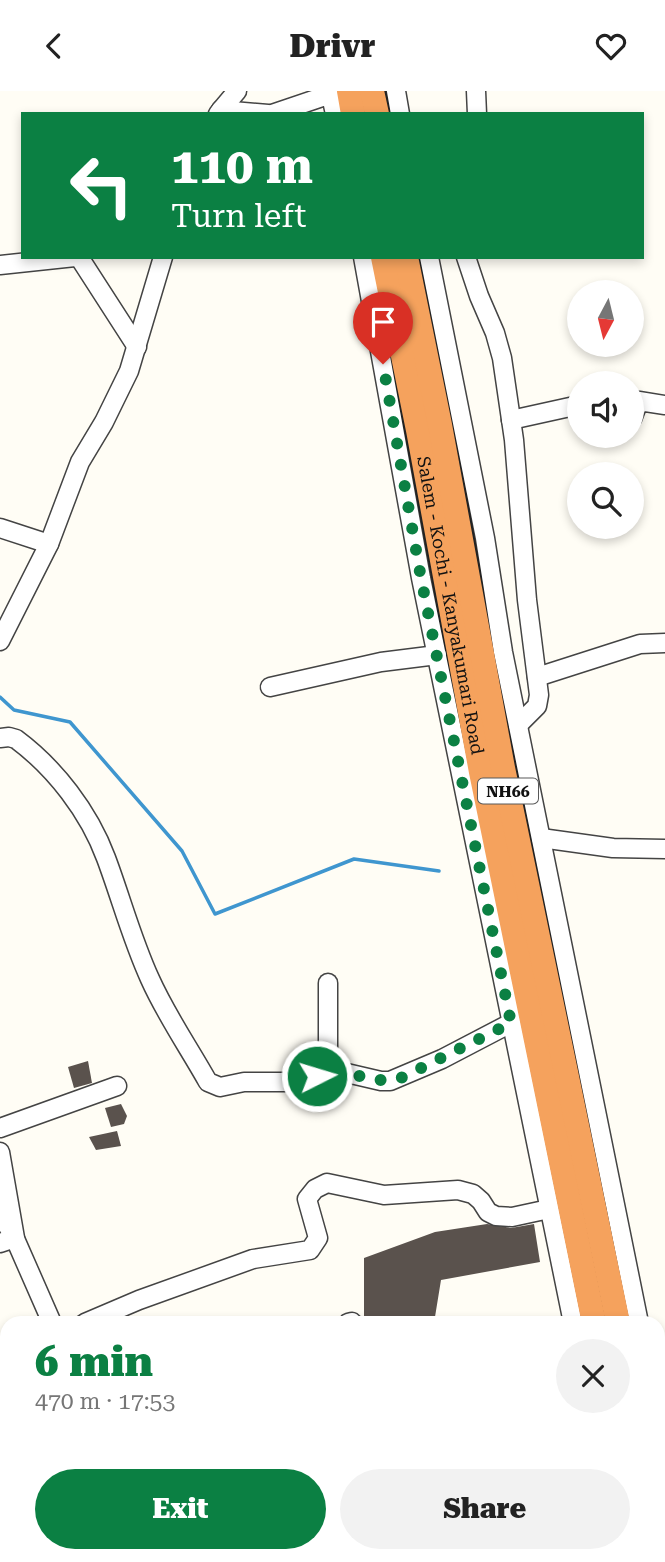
<!DOCTYPE html>
<html lang="en">
<head>
<meta charset="utf-8">
<style>
	:root { --surface:#fff; --page:#f2f2f2; --text:#222; --muted:#767676; --accent:#0b8043 }
	body { margin:0; font-family:"Roboto Serif",serif; background:var(--page); color:var(--text); height:100vh; display:flex; flex-direction:column; font-size:26px; white-space:nowrap }
	* { box-sizing:border-box; margin:0 }
	p { font-size:23px; color:var(--muted) }
	.icon { flex:none; width:38px; height:38px; fill:none; stroke:currentColor; stroke-width:2; stroke-linecap:round; stroke-linejoin:round }
	.map { position:relative; flex:1; overflow:hidden }
	.drawer { position:absolute; left:0px; top:1225px; width:665px; height:247px; display:flex; flex-direction:column; background:var(--surface); border-radius:21px 21px 0 0; box-shadow:0 4px 10px #0003 }
	.drawer>* { flex:none }
	.top-card { position:absolute; left:21px; top:21px; width:623px; height:147px; border-radius:0px; box-shadow:0 4px 10px #0003; background:#0b8043; color:#fff; overflow:hidden }
	.needle { width:46px; rotate:187deg }
	.controls { position:absolute; left:567px; top:189px; display:grid; gap:14px }
	.controls a { display:grid; place-items:center; width:77px; height:77px; border-radius:50%; background:var(--surface); box-shadow:0 4px 10px #0003; font-size:35px }
	.pin { position:absolute; display:grid; place-items:center; width:60px; height:60px; color:#fff; margin:-72px -30px; border-radius:50% 50% 50% 0; rotate:-45deg; box-shadow:0 0 7px #0007 }
	.pin .icon { rotate:45deg }
	.me { position:absolute; width:77px; margin:-38px; rotate:85deg; stroke-linejoin:round; filter:drop-shadow(0 0 5px #0008) }
	.turn { display:flex; align-items:center; gap:24px; height:147px; padding:0 35px; font-size:32px }
	.turn .icon { width:91px; height:91px; stroke-width:2.5 }
	.turn b { display:block; font-size:49px; line-height:60px }
	.round { display:grid; place-items:center; flex:none; width:74px; height:74px; border-radius:37px; background:var(--page) }
	.summary { display:flex; align-items:center; justify-content:space-between; height:119px; padding:0 35px }
	h1 { font-size:42px; font-weight:800; line-height:52px; color:var(--accent) }
	.button { display:flex; gap:14px; margin-top:auto; padding:14px 35px }
	.button a { flex:1; height:80px; border-radius:42px; background:var(--accent); color:#fff; font-size:28px; font-weight:800; line-height:80px; text-align:center }
	.button a+a { background:var(--page); color:var(--text) }
	header { display:flex; justify-content:space-between; align-items:center; height:91px; padding:0 35px; background:var(--surface); font-size:32px; font-weight:800 }
	.map>svg:first-child { display:block }
	.lines { fill:none; stroke-linecap:round; stroke-linejoin:round }
	.stream { stroke:#3f96cf; stroke-width:3.5 }
	.building { fill:#5a524d }
	.minor-casing { stroke:#444; stroke-width:21 }
	.highway-casing { stroke:#222; stroke-width:28 }
	.minor { stroke:#fff; stroke-width:18 }
	.highway { stroke:#f5a25d; stroke-width:24 }
	.route { stroke:#0b8043; stroke-width:12; stroke-dasharray:0 21.6 }
	.labels { text-anchor:middle; stroke-width:7; stroke-linejoin:round; paint-order:stroke }
	.shield { fill:#fff; stroke:#585858; stroke-width:2 }
	.shield-label { font-size:16px; font-weight:bold; fill:#111 }
	.street-label { font-size:18px; fill:#111; stroke:#fff }
</style>
</head>
<body>
<header><svg class="icon" aria-label="back" viewBox="0 0 24 24"><path d="M15 5l-7 7 7 7"/></svg>Drivr<svg class="icon" aria-label="heart" viewBox="0 0 24 24"><path d="M12 20l-8-8c-3-5 5-10 8-4 3-6 11-1 8 4z"/></svg></header>
<div class="map">
<svg width="665" height="1471" viewBox="0 0 665 1471">
	<rect width="100%" height="100%" fill="#fffdf5"/>
	<g class="lines">
		<polyline class="stream" points="0,606 14,619 70,631 182,760 215,823 354,768 439,780"/>
	</g>
	<g class="building">
		<polygon points="88,970 92,992 74,997 68,976"/>
		<polygon points="121,1013 127,1025 124,1033 111,1036 105,1017"/>
		<polygon points="117,1040 121,1055 96,1059 89,1046"/>
		<polygon points="487,1133 511,1137 534,1133 540,1171 441,1189 434,1232 364,1232 364,1167 435,1141"/>
	</g>
	<g class="lines">
		<defs>
			<g id="minor">
				<polyline points="330,0 335,23"/>
				<polyline points="396,0 400,23"/>
				<polyline points="476,0 477,23"/>
				<polyline points="221,19 237,0"/>
				<polyline points="218,23 221,19 268,23"/>
				<polyline points="272,23 331,3"/>
				<polyline points="79,166 137,256"/>
				<polyline points="363,166 421,487 573,1232"/>
				<polyline points="429,166 485,447 503,561 639,1232"/>
				<polyline points="466,166 479,205 495,242 502,267 514,349 527,509 539,604 537,615 518,634"/>
				<polyline points="0,174 75,166"/>
				<polyline points="632,328 639,310 665,314"/>
				<polyline points="511,329 579,314"/>
				<polyline points="0,437 49,453"/>
				<polyline points="0,550 49,453 80,371 104,331 129,280 163,166"/>
				<polyline points="537,586 640,553 665,552"/>
				<polyline points="270,596 381,571 437,564"/>
				<path d="M0 647 9 646 16 648C55 677 89 721 106 767 121 807 132 849 150 888 166 924 189 957 208 991L220 996 244 991H300L338 980 381 990H390L442 968 511 932"/>
				<polyline points="541,747 613,757 665,758"/>
				<polyline points="328,981 328,892"/>
				<polyline points="0,1037 117,995"/>
				<polyline points="0,1061 15,1147 0,1152"/>
				<polyline points="0,1121 16,1150 52,1232"/>
				<polyline points="85,1232 139,1209 253,1168 310,1159 318,1147 307,1108 315,1098 327,1092 384,1104 458,1099 473,1103 481,1110 488,1121 496,1125 512,1126 549,1118"/>
				<polyline points="348,1232 352,1231"/>
				<polyline points="658,1325 665,1360"/>
				<polyline points="0,1352 7,1349"/>
				<polyline points="126,1465 128,1471"/>
				<polyline points="623,1465 625,1471"/>
			</g>
			<g id="highway">
				<polyline points="349,0 353,23"/>
				<polyline points="372,0 377,23"/>
				<path id="s1" d="M383 166 418 339 481 681 594 1232"/>
				<polyline points="406,166 440,334 503,677 618,1232"/>
				<polyline points="658,1428 665,1462"/>
				<polyline points="642,1465 643,1471"/>
			</g>
		</defs>
		<use href="#minor" class="minor-casing"/>
		<use href="#highway" class="highway-casing"/>
		<use href="#minor" class="minor"/>
		<use href="#highway" class="highway"/>
	</g>
	<g class="lines">
		<path class="route" d="M317 985C348 973 369 995 399 988L511 932 421 487 383 273"/>
	</g>
	<g class="labels">
		<rect class="shield" x="478" y="687.5" width="60" height="25" rx="5"/>
		<g class="shield-label">
			<text x="508" y="706">NH66</text>
		</g>
		<g class="street-label">
			<text dy="6" stroke="none"><textPath href="#s1" startOffset="355">Salem - Kochi - Kanyakumari Road</textPath></text>
		</g>
	</g>
</svg>
<div class="controls">
<a><svg class="needle" viewBox="-14 -14 28 28"><path d="M0-13l5 13h-10z" fill="#e53935"/><path d="M0 13l5-13h-10z" fill="#767676"/></svg></a>
<a><svg class="icon" aria-label="sound" viewBox="0 0 24 24"><path d="M4 9h4l5-4v14l-5-4H4zM17 9q2 3 0 6"/></svg></a>
<a><svg class="icon" aria-label="search" viewBox="0 0 24 24"><circle cx="10" cy="10" r="6"/><path d="M15 15l6 6"/></svg></a>
</div>
<div class="pin" style="left:383px;top:273px;background:#d93025"><svg class="icon" aria-label="arrive" viewBox="0 0 24 24"><path d="M6 21V4h12l-3 4 3 4H6"/></svg></div>
<svg class="me" style="left:317px;top:985px" viewBox="-20 -20 40 40"><circle r="17" fill="#0b8043" stroke="#fff" stroke-width="3"/><path d="M0-11L8 9 0 5-8 9z" fill="#fff"/></svg>
<div class="top-card">
<div class="turn"><svg class="icon" aria-label="left" viewBox="0 0 24 24"><path d="M17 20v-9H6M10 6l-5 5 5 5"/></svg><div><b>110 m</b>Turn left</div></div>
</div>
<section class="drawer">
<div class="summary"><div><h1>6 min</h1><p>470 m · 17:53</p></div><a class="round"><svg class="icon" aria-label="close" viewBox="0 0 24 24"><path d="M6 6l12 12M18 6L6 18"/></svg></a></div>
<div class="button"><a>Exit</a><a>Share</a></div>
</section>
</div>
</body>
</html>
